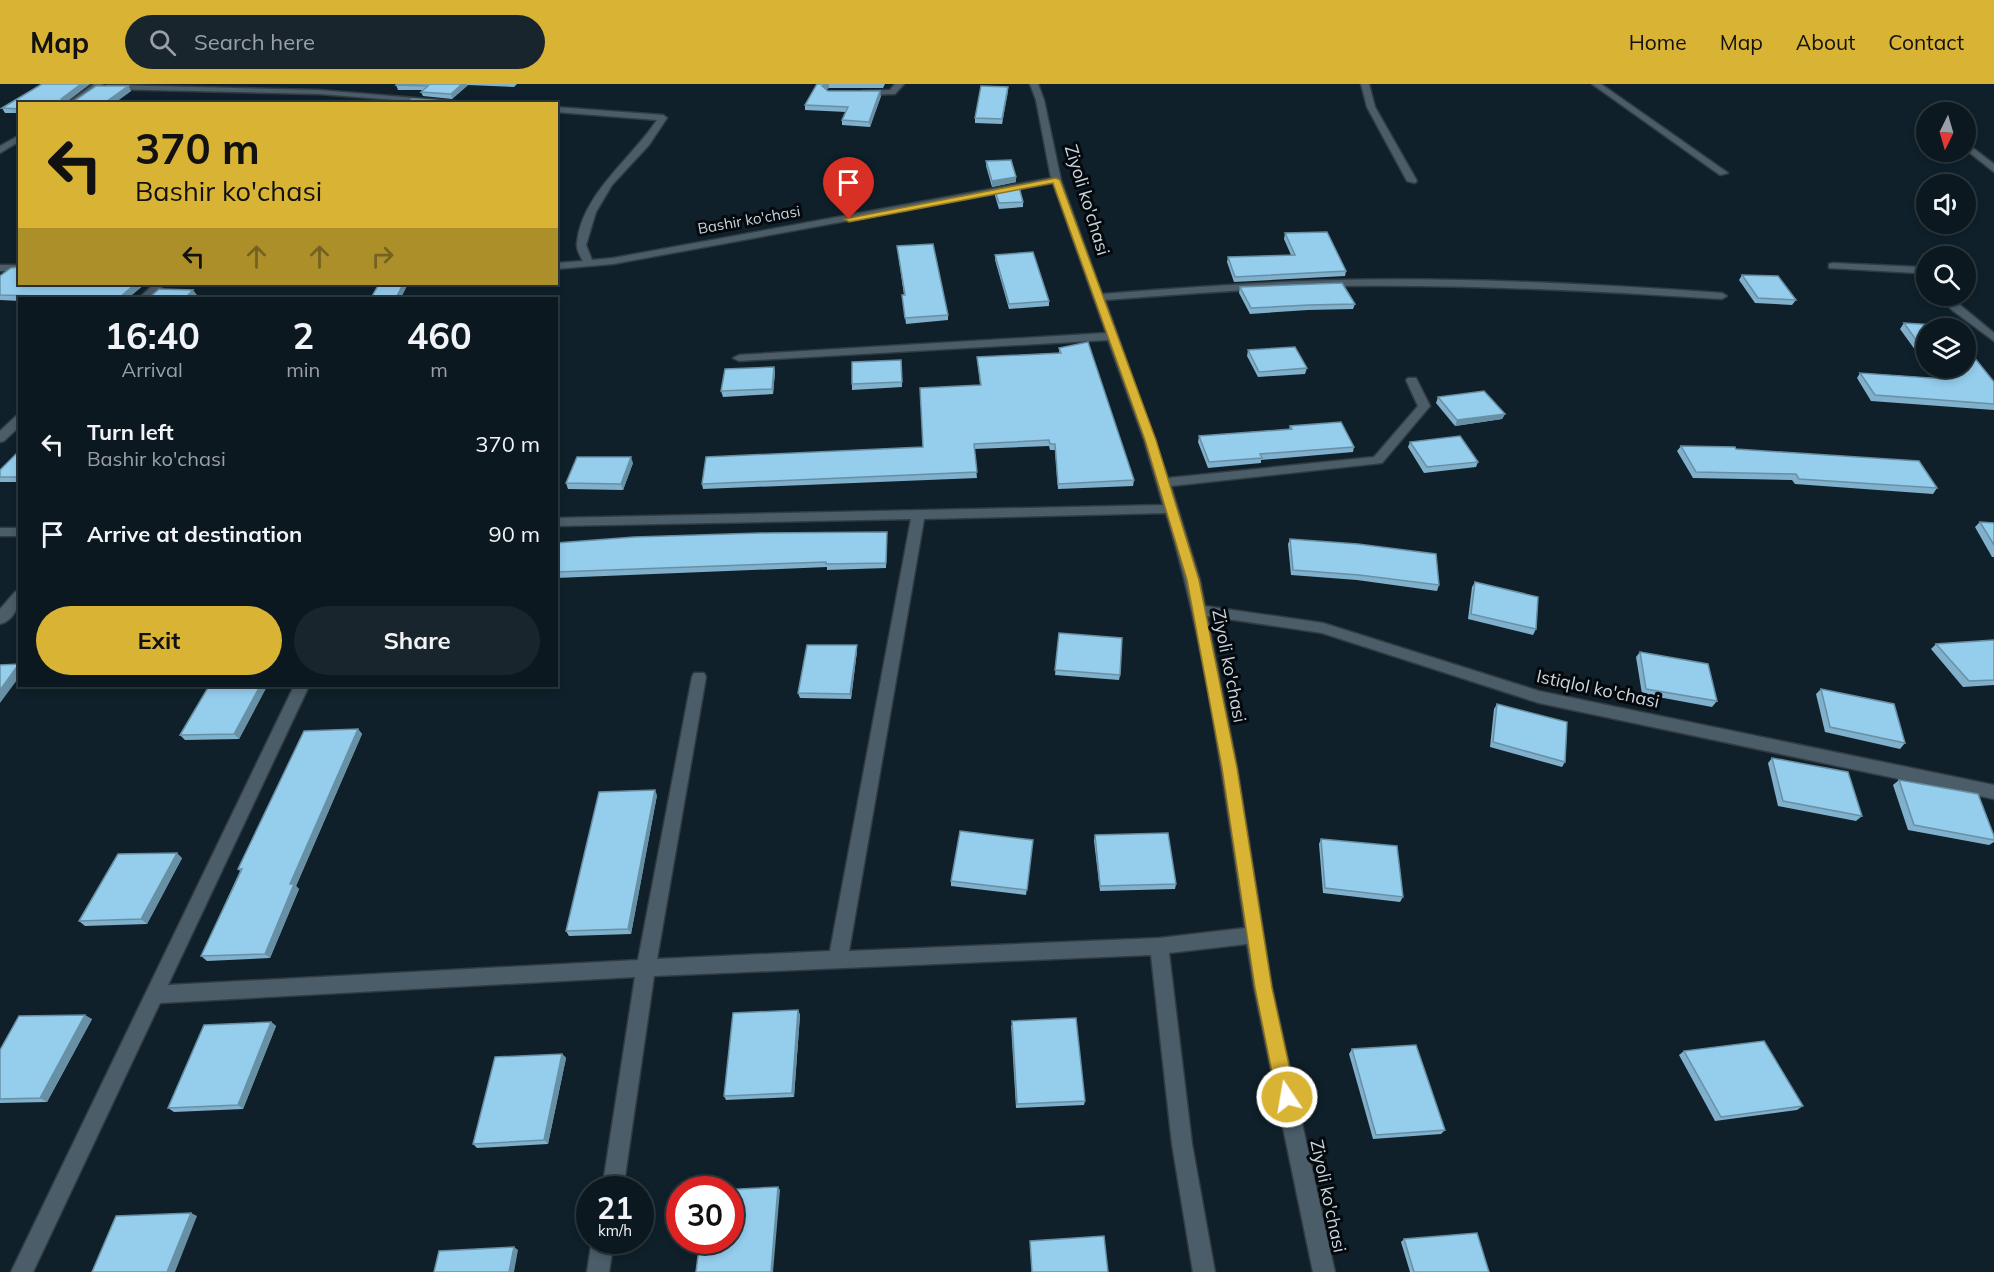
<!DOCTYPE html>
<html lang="en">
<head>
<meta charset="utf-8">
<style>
	:root { --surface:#0b1820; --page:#19252d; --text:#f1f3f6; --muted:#9aa0a5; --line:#2b373e; --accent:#d9b334 }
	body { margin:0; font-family:Mulish,sans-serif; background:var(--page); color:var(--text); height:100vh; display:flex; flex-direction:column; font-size:22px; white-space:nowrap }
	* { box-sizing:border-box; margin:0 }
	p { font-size:20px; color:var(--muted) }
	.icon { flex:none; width:33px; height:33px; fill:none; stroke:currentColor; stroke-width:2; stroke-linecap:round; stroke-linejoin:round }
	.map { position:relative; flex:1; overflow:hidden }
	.panel { position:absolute; left:18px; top:213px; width:540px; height:390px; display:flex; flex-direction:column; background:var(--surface); border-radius:0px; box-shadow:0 3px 9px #0003,0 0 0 2px var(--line) }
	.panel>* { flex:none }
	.banner { position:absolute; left:18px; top:18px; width:540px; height:183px; border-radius:0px; box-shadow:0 3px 9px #0003,0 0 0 2px var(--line); background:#d9b334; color:#111; overflow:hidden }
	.needle { width:39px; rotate:185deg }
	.tools { position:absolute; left:1916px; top:18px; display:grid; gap:12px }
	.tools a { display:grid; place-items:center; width:60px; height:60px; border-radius:50%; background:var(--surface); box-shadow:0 3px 9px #0003,0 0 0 2px var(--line); font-size:30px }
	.speed { position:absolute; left:576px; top:1092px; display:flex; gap:12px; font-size:30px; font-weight:700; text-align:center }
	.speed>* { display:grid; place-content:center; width:78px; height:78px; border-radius:50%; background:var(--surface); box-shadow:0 3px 9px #0003,0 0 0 2px var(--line); line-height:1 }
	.speed small { font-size:15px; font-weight:400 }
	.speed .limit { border:9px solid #d22; background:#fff; color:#111 }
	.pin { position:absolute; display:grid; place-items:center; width:51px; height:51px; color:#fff; margin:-62px -26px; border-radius:50% 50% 50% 0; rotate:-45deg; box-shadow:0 0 6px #0007 }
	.pin .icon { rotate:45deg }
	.me { position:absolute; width:66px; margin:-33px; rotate:348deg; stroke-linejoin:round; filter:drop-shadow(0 0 4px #0008) }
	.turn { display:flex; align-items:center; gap:21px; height:126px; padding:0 18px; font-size:27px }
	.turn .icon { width:78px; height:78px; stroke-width:2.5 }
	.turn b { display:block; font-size:42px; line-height:51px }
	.lanes { display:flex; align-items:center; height:57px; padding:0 18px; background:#0003; justify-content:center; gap:30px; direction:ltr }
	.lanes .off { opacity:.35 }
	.eta { display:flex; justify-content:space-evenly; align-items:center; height:102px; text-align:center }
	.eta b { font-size:36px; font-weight:700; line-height:42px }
	.action { display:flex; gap:12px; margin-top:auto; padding:12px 18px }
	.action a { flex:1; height:69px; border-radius:36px; background:var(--accent); color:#111; font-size:24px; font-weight:700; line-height:69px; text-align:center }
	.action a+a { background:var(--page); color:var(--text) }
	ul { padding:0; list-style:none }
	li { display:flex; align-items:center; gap:18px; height:90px; padding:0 18px }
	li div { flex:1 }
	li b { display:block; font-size:22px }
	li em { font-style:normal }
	header { display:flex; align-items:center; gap:36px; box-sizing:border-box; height:84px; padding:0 30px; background:var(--accent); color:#111 }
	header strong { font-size:28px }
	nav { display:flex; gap:33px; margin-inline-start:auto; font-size:21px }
	.search { width:420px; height:54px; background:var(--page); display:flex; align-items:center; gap:15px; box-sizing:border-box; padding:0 21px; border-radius:33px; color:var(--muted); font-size:22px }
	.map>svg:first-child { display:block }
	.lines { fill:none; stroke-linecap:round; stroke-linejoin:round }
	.minor-casing { stroke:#313b42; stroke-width:3 }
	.minor { fill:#4a5d68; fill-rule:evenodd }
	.wall { fill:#80b0cb }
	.shaded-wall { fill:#6890a5 }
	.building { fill:#95cdec; stroke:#6890a5; stroke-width:1.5 }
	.route { fill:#d9b334; stroke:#8d7422; stroke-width:1.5 }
	.labels { text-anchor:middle; stroke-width:6; stroke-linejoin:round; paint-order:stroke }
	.far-street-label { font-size:15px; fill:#cbd5dc; stroke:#04090d }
	.street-label { font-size:18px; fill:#cbd5dc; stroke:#04090d }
</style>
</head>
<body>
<header>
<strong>Map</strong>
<div class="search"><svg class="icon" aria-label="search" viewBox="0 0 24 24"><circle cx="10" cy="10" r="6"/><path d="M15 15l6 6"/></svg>Search here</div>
<nav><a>Home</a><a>Map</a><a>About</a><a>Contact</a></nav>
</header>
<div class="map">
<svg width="1994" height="1188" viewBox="0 0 1994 1188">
	<rect width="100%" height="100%" fill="#0f202a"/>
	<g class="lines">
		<defs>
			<g id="minor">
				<polygon points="94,0 103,0 76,20 66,20"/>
				<polygon points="895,0 904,0 895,10 862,11 858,9 862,7 890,6"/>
				<path d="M1030 0H1038L1044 16 1061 96 1102 210C1180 204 1257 198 1335 196 1464 193 1593 200 1722 209L1727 212 1722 215C1593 207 1465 200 1336 202 1259 204 1182 210 1105 216L1168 394 1374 373 1418 322 1406 296 1408 294H1416L1430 322 1382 379 1171 402 1200 496 1205 522 1323 539 1539 607 1994 701V715L1539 619 1322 549 1207 532 1237 683 1272 904 1335 1188H1313L1254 904 1247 860 1169 869 1192 1060 1215 1188H1193L1172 1060 1151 871 654 892 623 1106H602L635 893 160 919 33 1188H11L294 602H309L168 901 638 876 692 593 694 589H704L706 593 657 875 830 867 911 435 556 442V434L1163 421 1144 356 1108 256 739 277 733 274 739 271 1106 249 1053 99 613 180 556 185V179L583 177C580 172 576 165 577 159 581 111 632 74 657 36L556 28V23L663 31 667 34 649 61 612 101 596 128 586 161 592 176 613 174 1051 94 1036 16ZM1166 429C1207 564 1224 705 1245 844L1159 854 849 867 924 435Z"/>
				<polygon points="1361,0 1369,0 1375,23 1417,97 1415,99 1407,97 1367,23"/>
				<polygon points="1592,0 1601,0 1728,89 1720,91"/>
				<polygon points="110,1 319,6 489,20 444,20 319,10 107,5 107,1"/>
				<polygon points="20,51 20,57 0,69 0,62"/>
				<polygon points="1965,58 1994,80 1994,88 1965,65"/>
				<polygon points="1833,179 1919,183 1926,187 1926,195 1916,189 1829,184 1829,180"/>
				<rect x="0" y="181" width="20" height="6"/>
				<polygon points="154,200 165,200 150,214 139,214"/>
				<polygon points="1939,212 1949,212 1994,249 1994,257 1952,226"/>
				<polygon points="16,332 20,332 20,342 4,357 0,358 0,347"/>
				<rect x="0" y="444" width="20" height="8"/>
				<path d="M20 506C20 520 15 536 0 540V525L15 508Z"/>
				<polygon points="592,1156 614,1156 609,1188 587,1188"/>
			</g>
		</defs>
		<use href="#minor" class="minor-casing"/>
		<use href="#minor" class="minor"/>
	</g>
	<g class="wall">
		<polygon points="42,0 90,0 67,17 74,17 128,2 131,7 113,20 20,20 20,29 5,29 2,24"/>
		<polygon points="397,0 517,0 514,3 468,1 452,15 423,12 421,8 422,6 398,6 396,1"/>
		<polygon points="817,0 885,0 883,4 829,4 826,5 828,7 881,12 870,43 842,41 842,36 846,28 805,26 805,21"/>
		<polygon points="1008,3 1002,40 975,39 975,34"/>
		<polygon points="986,77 1016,98 992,103 986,82"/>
		<polygon points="995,107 1023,118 1023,123 999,125 995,112"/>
		<polygon points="1285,149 1346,187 1345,192 1234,198 1227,178 1228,173 1291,171 1284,155"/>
		<polygon points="897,162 948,231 948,236 906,240 902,212 904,211"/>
		<polygon points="995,171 1049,217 1049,222 1009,225 995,176"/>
		<polygon points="18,183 145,200 128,214 20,214 20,217 0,216 0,192"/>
		<polygon points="1742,191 1796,216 1792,221 1755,219 1739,196"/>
		<polygon points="1240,203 1355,220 1353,225 1308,226 1250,230 1239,209"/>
		<polygon points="1904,239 1926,244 1926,281 1900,245"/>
		<polygon points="1059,264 1134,396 1133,402 1058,405 1055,366 1050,366 1049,362 974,365 977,394 703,405 702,400 923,363 980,301 977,273 1059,269"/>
		<polygon points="1248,266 1307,284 1305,290 1258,293 1247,272"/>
		<polygon points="901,276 902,303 852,306 852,300"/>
		<polygon points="774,283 775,288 773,310 723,313 721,307"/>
		<polygon points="1928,284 1965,284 1994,298 1994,326 1871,317 1857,294 1860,289 1935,294"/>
		<polygon points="1438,313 1505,330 1502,335 1455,342 1436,319"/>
		<polygon points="1290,342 1354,363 1353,368 1261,376 1261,379 1208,384 1198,358 1199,352 1289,345"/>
		<polygon points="1410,358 1478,378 1476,383 1424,389 1408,363"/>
		<polygon points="1681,362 1736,365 1937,404 1933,410 1795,400 1792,396 1693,394 1677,367"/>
		<polygon points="20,366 20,398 0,398 0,386"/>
		<polygon points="633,379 623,406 568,405 566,399"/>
		<polygon points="1980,438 1994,439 1994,473 1992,473 1975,443"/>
		<polygon points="887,448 886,484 827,486 827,483 556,494 556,459"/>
		<polygon points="1290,455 1439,501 1437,507 1357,496 1291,491 1288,460"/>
		<polygon points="1475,498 1536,545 1533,551 1468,535 1472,503"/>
		<polygon points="1059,549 1120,591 1119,596 1055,591"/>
		<polygon points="1994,556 1994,601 1963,603 1931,565 1936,560"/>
		<polygon points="857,567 851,615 800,614 798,609"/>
		<polygon points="1640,568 1717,617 1712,623 1642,610 1636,573"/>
		<polygon points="209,602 265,602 266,604 239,655 185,656 180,651"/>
		<polygon points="1821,605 1905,659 1900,665 1825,648 1816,610"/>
		<polygon points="1497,620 1565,678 1562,683 1490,663 1494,625"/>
		<polygon points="358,645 362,650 296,802 299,805 270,874 207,877 201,872 240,787 238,785"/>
		<polygon points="1772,674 1862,732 1856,737 1778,722 1768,679"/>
		<polygon points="1899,696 1994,752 1994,758 1989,761 1908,746 1893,701"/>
		<polygon points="657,711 631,850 569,852 566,847"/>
		<polygon points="1095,751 1176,800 1175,805 1100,807 1094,757"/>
		<polygon points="1321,755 1403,813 1400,818 1323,809 1319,760"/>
		<polygon points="1033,756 1026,811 951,802 951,797"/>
		<polygon points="182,774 147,840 85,842 79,837"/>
		<polygon points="798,926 800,931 794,1013 726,1016 724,1012"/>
		<polygon points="92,935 47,1018 0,1019 0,966"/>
		<polygon points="271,938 276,942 243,1025 174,1028 168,1024"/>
		<polygon points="1011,941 1085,1017 1084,1021 1016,1024"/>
		<polygon points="1352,965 1445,1046 1441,1050 1373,1055 1349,970"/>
		<polygon points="1684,967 1803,1022 1797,1026 1715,1037 1679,971"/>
		<polygon points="562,970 566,974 548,1060 477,1064 473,1060"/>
		<polygon points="1404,1155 1489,1188 1410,1188 1401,1158"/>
	</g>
	<g class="shaded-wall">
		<polygon points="81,0 90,0 64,20 61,15"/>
		<polygon points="462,0 467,0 468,1 452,15 451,10"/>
		<polygon points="827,0 829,0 829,4 823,7 822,2"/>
		<polygon points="128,2 131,7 113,20 103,20"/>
		<polygon points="1008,3 1008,8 1002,40 1002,35"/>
		<polygon points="880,7 881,12 870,43 869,38"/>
		<polygon points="1016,93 1016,98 992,103 992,97"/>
		<polygon points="135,200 145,200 128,214 119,214"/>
		<polygon points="403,200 408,200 401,214 397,214"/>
		<polygon points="193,206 197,211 193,214 185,214"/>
		<polygon points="774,283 775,288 773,310 772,305"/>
		<polygon points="1505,330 1502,335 1455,342 1457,336"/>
		<polygon points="631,373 633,379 623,406 621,400"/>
		<polygon points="857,561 857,567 851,615 850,610"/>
		<polygon points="19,580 20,581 20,592 0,619 0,606"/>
		<polygon points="260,602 265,602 266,604 239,655 234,650"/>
		<polygon points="358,645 362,650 296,802 299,805 270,874 265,870 290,800"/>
		<polygon points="655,706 657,711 631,850 628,845"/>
		<polygon points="177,769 182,774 147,840 141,835"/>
		<polygon points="798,926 800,931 794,1013 792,1009"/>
		<polygon points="85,931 92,935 47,1018 40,1014"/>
		<polygon points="271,938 276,942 243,1025 238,1021"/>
		<polygon points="562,970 566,974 548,1060 544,1056"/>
		<polygon points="778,1103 780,1106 773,1188 771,1188"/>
		<polygon points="191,1129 197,1132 175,1188 167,1188"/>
		<polygon points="514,1163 518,1166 514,1188 509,1188"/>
	</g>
	<g class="building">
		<polygon points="42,0 81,0 61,15 63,17 74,17 96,2 128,2 103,20 20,20 20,25 2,24"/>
		<polygon points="397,0 462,0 451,10 421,8 428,2 396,1"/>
		<polygon points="817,0 827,0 822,2 828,7 880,7 869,38 842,36 848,23 805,21"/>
		<polygon points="981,2 1008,3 1002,35 975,34"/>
		<polygon points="412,15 442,17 439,20 406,20"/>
		<polygon points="1011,76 1016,93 992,97 986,77"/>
		<polygon points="1019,103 1023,118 999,119 995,107"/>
		<polygon points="1327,148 1346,187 1235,193 1228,173 1295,171 1285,149"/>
		<polygon points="933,160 948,231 905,234 902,211 905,211 897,162"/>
		<polygon points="1033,168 1049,217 1009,220 995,171"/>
		<polygon points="18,178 20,178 20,200 135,200 119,214 0,211 0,192 11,184 18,183"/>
		<polygon points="1742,191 1778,192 1796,216 1758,214"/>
		<polygon points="1342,199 1355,220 1309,221 1251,224 1240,203"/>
		<polygon points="379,200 403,200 396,214 371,214"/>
		<polygon points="159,205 193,206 185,214 149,214"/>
		<polygon points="1904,239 1950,242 1951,244 1926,244 1926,270"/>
		<polygon points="1088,258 1134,396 1058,400 1055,360 1050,360 1049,356 974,360 977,388 702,400 706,373 923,363 920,304 981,301 977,273 1061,269 1059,264"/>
		<polygon points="1965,262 1994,298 1994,320 1875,311 1860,289 1944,295 1936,284 1965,284"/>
		<polygon points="1295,263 1307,284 1259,288 1248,266"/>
		<polygon points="901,276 902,298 852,300 852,278"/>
		<polygon points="774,283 772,305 721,307 725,285"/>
		<polygon points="1484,307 1505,330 1457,336 1438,313"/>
		<polygon points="1341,338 1354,363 1260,370 1262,374 1209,378 1199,352 1292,345 1290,342"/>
		<polygon points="1460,352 1478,378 1427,383 1410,358"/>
		<polygon points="1681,362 1735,363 1736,365 1919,377 1937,404 1799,395 1796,390 1696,388"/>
		<polygon points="20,366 20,393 0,393 0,386"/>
		<polygon points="577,373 631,373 621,400 566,399"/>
		<polygon points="1980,438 1994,439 1994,461"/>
		<polygon points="887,448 886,479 826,480 826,478 556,488 556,459 634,453 760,449"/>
		<polygon points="1290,455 1358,460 1436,470 1439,501 1359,491 1293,486"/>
		<polygon points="1475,498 1538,513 1536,545 1471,530"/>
		<polygon points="1059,549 1122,554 1120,591 1055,586"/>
		<polygon points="1994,556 1994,596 1969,597 1936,560"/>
		<polygon points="807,561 857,561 850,610 798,609"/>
		<polygon points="1640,568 1708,580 1717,617 1646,605"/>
		<polygon points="19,580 0,606 0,581"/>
		<polygon points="209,602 260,602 234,650 180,651"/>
		<polygon points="1821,605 1894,620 1905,659 1830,643"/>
		<polygon points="1497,620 1567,638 1565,678 1493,658"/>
		<polygon points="358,645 290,800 294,800 265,870 201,872 242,785 238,785 304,647"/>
		<polygon points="1772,674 1848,688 1862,732 1783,717"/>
		<polygon points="1899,696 1978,710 1994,752 1994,756 1914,741"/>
		<polygon points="655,706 628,845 566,847 599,708"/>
		<polygon points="960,747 1033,756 1027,806 951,797"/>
		<polygon points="1168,749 1176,800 1100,802 1095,751"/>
		<polygon points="1321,755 1397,762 1403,813 1325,804"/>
		<polygon points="177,769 141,835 79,837 118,770"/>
		<polygon points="798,926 792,1009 724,1012 733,929"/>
		<polygon points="85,931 40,1014 0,1015 0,966 19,932"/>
		<polygon points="1076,934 1085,1017 1017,1020 1012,937"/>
		<polygon points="271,938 238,1021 168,1024 204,941"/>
		<polygon points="1764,957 1803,1022 1721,1033 1684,967"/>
		<polygon points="1416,961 1445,1046 1376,1051 1352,965"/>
		<polygon points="562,970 544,1056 473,1060 495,973"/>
		<polygon points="778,1103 771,1188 696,1188 700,1156 730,1156 730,1106 721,1106"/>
		<polygon points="191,1129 167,1188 92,1188 116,1132"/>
		<polygon points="1477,1149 1489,1188 1414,1188 1404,1155"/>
		<polygon points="1104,1152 1108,1188 1032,1188 1030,1157"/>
		<polygon points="514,1163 509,1188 434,1188 439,1167"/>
	</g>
	<polygon class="route" points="1056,94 1060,96 1156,356 1199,496 1237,684 1272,904 1296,1013 1293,1020 1287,1022 1280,1020 1277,1013 1255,904 1222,684 1187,496 1145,356 1053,99 849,138 844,135"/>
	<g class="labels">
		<g class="far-street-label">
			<text transform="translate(749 136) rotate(-10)" y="5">Bashir ko'chasi</text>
		</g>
		<g class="street-label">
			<text transform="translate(1087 116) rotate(73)" y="6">Ziyoli ko'chasi</text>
			<text transform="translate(1229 582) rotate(79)" y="6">Ziyoli ko'chasi</text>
			<text transform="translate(1598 605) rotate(12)" y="6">Istiqlol ko'chasi</text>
			<text transform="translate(1328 1112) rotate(78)" y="6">Ziyoli ko'chasi</text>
		</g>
	</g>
</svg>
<div class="tools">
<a><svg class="needle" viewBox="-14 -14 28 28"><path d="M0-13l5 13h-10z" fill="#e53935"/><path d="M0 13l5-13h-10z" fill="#9aa0a5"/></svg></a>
<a><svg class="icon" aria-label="sound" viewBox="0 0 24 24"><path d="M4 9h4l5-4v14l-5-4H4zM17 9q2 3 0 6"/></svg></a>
<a><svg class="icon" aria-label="search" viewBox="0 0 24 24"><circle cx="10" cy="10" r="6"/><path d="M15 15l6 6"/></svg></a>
<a><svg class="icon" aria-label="layers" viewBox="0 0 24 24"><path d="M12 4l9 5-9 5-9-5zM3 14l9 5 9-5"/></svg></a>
</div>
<div class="speed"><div>21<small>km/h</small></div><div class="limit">30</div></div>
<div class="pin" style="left:849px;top:135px;background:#d93025"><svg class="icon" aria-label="arrive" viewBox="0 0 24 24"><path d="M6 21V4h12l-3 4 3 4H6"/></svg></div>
<svg class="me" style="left:1287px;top:1013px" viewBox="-20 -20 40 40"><circle r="17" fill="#d9b334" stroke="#fff" stroke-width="3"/><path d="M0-11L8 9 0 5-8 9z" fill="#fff"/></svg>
<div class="banner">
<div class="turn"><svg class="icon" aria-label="left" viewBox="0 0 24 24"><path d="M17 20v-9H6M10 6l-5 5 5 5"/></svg><div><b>370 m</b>Bashir ko'chasi</div></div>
<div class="lanes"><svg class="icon" aria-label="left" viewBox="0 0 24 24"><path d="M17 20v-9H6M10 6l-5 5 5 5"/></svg><svg class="icon off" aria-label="ahead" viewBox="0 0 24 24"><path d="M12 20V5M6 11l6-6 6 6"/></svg><svg class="icon off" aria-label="ahead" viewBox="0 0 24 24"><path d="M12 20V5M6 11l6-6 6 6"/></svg><svg class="icon off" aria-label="right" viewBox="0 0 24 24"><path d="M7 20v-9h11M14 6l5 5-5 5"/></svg></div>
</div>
<section class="panel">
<div class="eta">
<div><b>16:40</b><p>Arrival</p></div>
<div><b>2</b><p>min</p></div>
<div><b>460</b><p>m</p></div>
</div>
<ul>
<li><svg class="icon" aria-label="left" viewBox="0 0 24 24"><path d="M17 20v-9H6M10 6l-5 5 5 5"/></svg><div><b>Turn left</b><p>Bashir ko'chasi</p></div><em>370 m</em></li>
<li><svg class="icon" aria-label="arrive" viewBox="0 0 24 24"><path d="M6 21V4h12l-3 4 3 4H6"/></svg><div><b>Arrive at destination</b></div><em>90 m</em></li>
</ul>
<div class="action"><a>Exit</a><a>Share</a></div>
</section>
</div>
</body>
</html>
